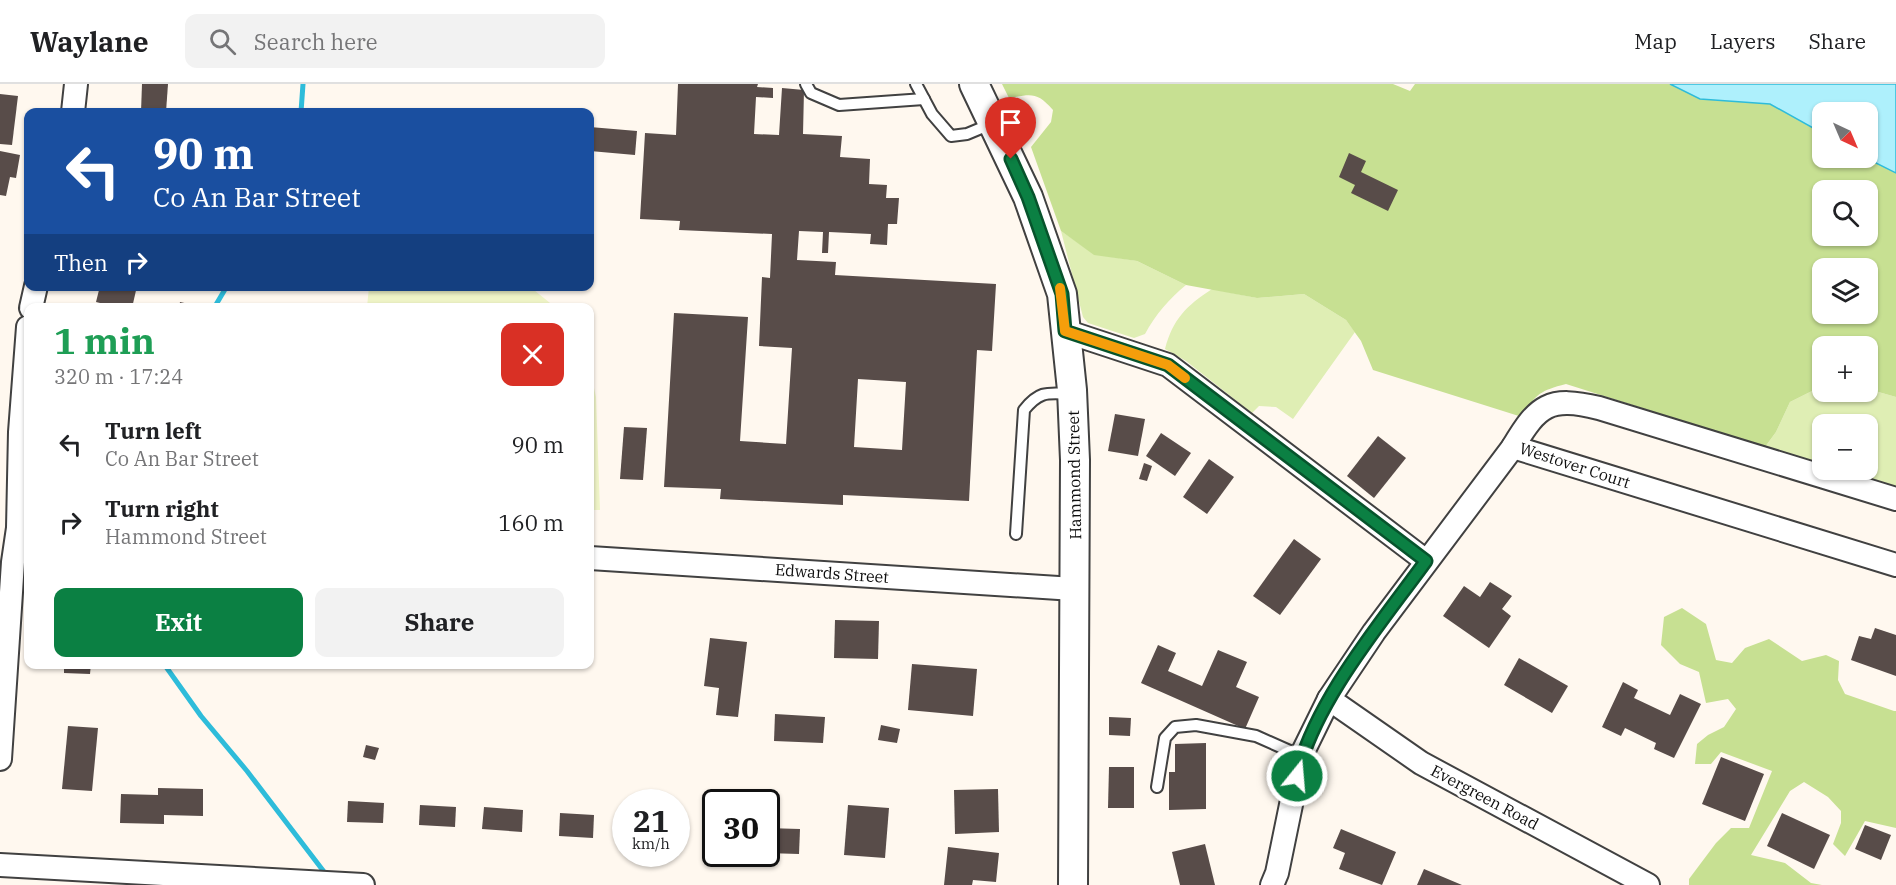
<!DOCTYPE html>
<html lang="en">
<head>
<meta charset="utf-8">
<style>
	:root { --surface:#fff; --page:#f2f2f2; --text:#202124; --muted:#757577; --line:#e0e0e0; --accent:#0b8043 }
	body { margin:0; font-family:"IBM Plex Serif",serif; background:var(--page); color:var(--text); height:100vh; display:flex; flex-direction:column; font-size:22px; white-space:nowrap }
	* { box-sizing:border-box; margin:0 }
	p { font-size:20px; color:var(--muted) }
	.icon { flex:none; width:33px; height:33px; fill:none; stroke:currentColor; stroke-width:2; stroke-linecap:round; stroke-linejoin:round }
	.map { position:relative; flex:1; overflow:hidden }
	.sheet { position:absolute; left:24px; top:219px; width:570px; height:366px; display:flex; flex-direction:column; background:var(--surface); border-radius:12px; box-shadow:0 2px 4px #0004 }
	.sheet>* { flex:none }
	.guide { position:absolute; left:24px; top:24px; width:570px; height:183px; border-radius:12px; box-shadow:0 2px 4px #0004; background:#1a4fa0; color:#fff; overflow:hidden }
	.needle { width:39px; rotate:136deg }
	.controls { position:absolute; left:1812px; top:18px; display:grid; gap:12px }
	.controls a { display:grid; place-items:center; width:66px; height:66px; border-radius:12px; background:var(--surface); box-shadow:0 2px 4px #0004; font-size:30px }
	.speed { position:absolute; left:612px; top:705px; display:flex; gap:12px; font-size:30px; font-weight:700; text-align:center }
	.speed>* { display:grid; place-content:center; width:78px; height:78px; border-radius:50%; background:var(--surface); box-shadow:0 2px 4px #0004; line-height:1 }
	.speed small { font-size:15px; font-weight:400 }
	.speed .limit { border:3px solid #111; border-radius:9px; background:#fff; color:#111 }
	.pin { position:absolute; display:grid; place-items:center; width:51px; height:51px; color:#fff; margin:-62px -26px; border-radius:50% 50% 50% 0; rotate:-45deg; box-shadow:0 0 6px #0007 }
	.pin .icon { rotate:45deg }
	.me { position:absolute; width:66px; margin:-33px; rotate:17deg; stroke-linejoin:round; filter:drop-shadow(0 0 4px #0008) }
	.turn { display:flex; align-items:center; gap:21px; height:126px; padding:0 30px; font-size:27px }
	.turn .icon { width:78px; height:78px; stroke-width:2.5 }
	.turn b { display:block; font-size:42px; line-height:51px }
	.then { display:flex; align-items:center; height:57px; padding:0 30px; background:#0003; gap:12px; font-size:22px }
	.round { display:grid; place-items:center; flex:none; width:63px; height:63px; border-radius:12px; background:var(--page) }
	.headline { display:flex; align-items:center; justify-content:space-between; height:102px; padding:0 30px }
	h1 { font-size:36px; font-weight:800; line-height:45px; color:#1e9e55 }
	.primary-button { display:flex; gap:12px; margin-top:auto; padding:12px 30px }
	.primary-button a { flex:1; height:69px; border-radius:12px; background:var(--accent); color:#fff; font-size:24px; font-weight:800; line-height:69px; text-align:center }
	.primary-button a+a { background:var(--page); color:var(--text) }
	ul { padding:0; list-style:none }
	li { display:flex; align-items:center; gap:18px; height:78px; padding:0 30px }
	li div { flex:1 }
	li b { display:block; font-size:22px }
	li em { font-style:normal }
	header { display:flex; align-items:center; gap:36px; box-sizing:border-box; height:84px; padding:0 30px; background:var(--surface); border-bottom:2px solid var(--line) }
	header strong { font-size:28px }
	nav { display:flex; gap:33px; margin-inline-start:auto; font-size:21px }
	.search { width:420px; height:54px; background:var(--page); display:flex; align-items:center; gap:15px; box-sizing:border-box; padding:0 21px; border-radius:12px; color:var(--muted); font-size:22px }
	.map>svg:first-child { display:block }
	.green { fill:#dfeeb4 }
	.forest { fill:#c7e092; fill-rule:evenodd }
	.pitch { fill:#eff4c7 }
	.water { fill:#aef0fc; stroke:#2ebcda; stroke-width:1.5 }
	.lines { fill:none; stroke-linecap:round; stroke-linejoin:round }
	.stream { stroke:#2ebcda; stroke-width:5 }
	.building { fill:#584c49; fill-rule:evenodd }
	.service-casing { stroke:#414141; stroke-width:14 }
	.minor-casing { stroke:#414141; stroke-width:26 }
	.tertiary-casing { stroke:#414141; stroke-width:32 }
	.service { stroke:#fff; stroke-width:10 }
	.minor { stroke:#fff; stroke-width:22 }
	.tertiary { stroke:#fff; stroke-width:28 }
	.route-casing { stroke:#07532c; stroke-width:15 }
	.route { stroke:#0b8043; stroke-width:10 }
	.slow { stroke:#f59e0b; stroke-width:10 }
	.labels { text-anchor:middle; stroke-width:6; stroke-linejoin:round; paint-order:stroke }
	.street-label { font-size:16px; fill:#0e0e0e; stroke:#fff }
</style>
</head>
<body>
<header>
<strong>Waylane</strong>
<div class="search"><svg class="icon" aria-label="search" viewBox="0 0 24 24"><circle cx="10" cy="10" r="6"/><path d="M15 15l6 6"/></svg>Search here</div>
<nav><a>Map</a><a>Layers</a><a>Share</a></nav>
</header>
<div class="map">
<svg width="1896" height="801" viewBox="0 0 1896 801">
	<rect width="100%" height="100%" fill="#fff8ef"/>
	<g class="green">
		<path d="M1061 147 1094 170 1137 177 1186 201C1170 214 1155 231 1145 250L1134 254 1088 239 1083 233Z"/>
		<path d="M1212 205 1257 214 1304 210 1346 236 1355 248 1293 335 1276 323 1259 322 1252 329 1186 277 1165 265C1173 235 1186 222 1212 205Z"/>
		<polygon points="1822,302 1822,308 1868,308 1868,305 1896,313 1896,408 1829,386 1868,386 1868,340 1822,340 1822,383 1765,363 1776,348 1790,318"/>
	</g>
	<g class="forest">
		<path d="M1002 0H1393L1410 7 1415 0H1670L1700 15 1770 20 1822 49V74H1866L1896 89V313L1868 305V262H1822V302L1790 318 1776 348 1765 363 1566 300C1539 307 1536 310 1522 333L1373 286 1361 257 1346 236 1304 210 1257 214 1186 201 1137 177 1094 171 1061 147 1031 63 1051 38 1053 26C1037 8 1032 10 1009 14ZM1822 106H1868V152H1822ZM1822 184H1868V230H1822Z"/>
		<polygon points="1682,524 1706,540 1716,576 1732,579 1745,564 1769,555 1802,577 1826,571 1839,577 1838,596 1845,610 1894,627 1896,627 1896,744 1865,737 1845,772 1833,760 1841,739 1841,727 1828,713 1804,698 1790,707 1751,771 1785,779 1811,799 1822,801 1689,801 1689,795 1716,759 1731,744 1749,744 1772,687 1721,668 1711,680 1695,680 1697,660 1708,651 1724,643 1736,625 1728,615 1706,619 1699,588 1680,580 1661,561 1664,533"/>
	</g>
	<g class="pitch">
		<polygon points="369,203 526,203 534,206 555,223 367,223"/>
		<polygon points="590,286 596,313 600,426 590,426"/>
	</g>
	<polygon class="water" points="1670,0 1896,0 1896,89 1866,74 1868,74 1868,28 1822,28 1822,49 1770,20 1700,15"/>
	<g class="lines">
		<g class="stream">
			<polyline points="301,28 303,0"/>
			<polyline points="214,224 227,202"/>
			<polyline points="164,580 201,632 247,687 328,793"/>
		</g>
	</g>
	<g class="building">
		<polygon points="142,0 168,0 166,28 141,28"/>
		<path d="M678 0H758L757 3 773 4V14L756 13 754 50 779 51 782 4 804 6 803 50 842 52 840 73 870 75 869 100 887 101 886 114H899L897 140H888L887 161 870 160 871 150 829 148 828 169H822L823 148 799 147 797 176 836 178 835 191 996 200 992 267 977 266 969 417 843 411V421L720 415 721 405 664 403 674 229 748 233 740 357 786 360 792 264 759 262 762 193 770 194 772 150 679 146 680 137 640 135 645 49 676 51ZM858 295 906 298 902 366 854 363Z"/>
		<polygon points="0,10 18,12 12,61 0,60"/>
		<polygon points="590,43 637,47 635,71 590,67"/>
		<polygon points="0,67 20,71 16,94 10,93 6,112 0,111"/>
		<polygon points="1349,69 1366,77 1361,88 1398,106 1388,127 1351,109 1355,101 1339,93"/>
		<polygon points="100,202 137,202 132,224 120,224 96,218"/>
		<polygon points="180,218 202,223 202,224 179,224"/>
		<polygon points="1115,330 1145,335 1138,372 1108,367"/>
		<polygon points="624,343 647,344 643,396 620,395"/>
		<polygon points="1161,349 1191,369 1175,392 1146,372"/>
		<polygon points="1378,352 1406,374 1374,414 1347,392"/>
		<polygon points="1209,375 1234,393 1207,430 1183,413"/>
		<polygon points="1144,379 1152,382 1147,397 1139,395"/>
		<polygon points="1294,455 1321,475 1280,531 1253,512"/>
		<polygon points="1490,498 1512,512 1502,525 1511,532 1489,564 1443,532 1464,502 1480,513"/>
		<polygon points="835,536 879,537 878,575 834,574"/>
		<polygon points="1875,544 1896,551 1896,592 1851,576 1859,552 1871,555"/>
		<polygon points="710,554 747,558 738,633 716,631 719,604 704,602"/>
		<polygon points="1158,561 1176,569 1168,587 1202,602 1218,566 1247,578 1236,603 1259,613 1245,645 1141,599"/>
		<polygon points="1519,574 1568,602 1552,629 1504,601"/>
		<polygon points="64,580 91,580 90,590 64,589"/>
		<polygon points="912,580 977,585 973,632 908,626"/>
		<polygon points="1623,598 1638,606 1634,614 1670,631 1680,610 1701,620 1674,674 1654,665 1656,659 1625,644 1621,652 1602,643"/>
		<polygon points="775,630 825,633 823,659 774,657"/>
		<polygon points="1109,633 1131,634 1130,652 1109,651"/>
		<polygon points="881,641 900,645 897,659 878,656"/>
		<polygon points="68,642 98,644 92,707 62,705"/>
		<polygon points="1206,659 1206,725 1169,726 1169,688 1175,688 1175,660"/>
		<polygon points="366,661 379,664 375,676 363,673"/>
		<polygon points="1721,673 1764,690 1745,737 1702,720"/>
		<polygon points="1109,683 1134,683 1134,724 1108,724"/>
		<polygon points="158,704 203,705 203,732 164,731 164,740 120,739 121,710 158,711"/>
		<polygon points="998,705 999,748 955,750 954,706"/>
		<polygon points="638,713 661,717 661,718 637,718"/>
		<polygon points="348,717 384,719 383,739 347,738"/>
		<polygon points="420,721 456,723 455,743 419,741"/>
		<polygon points="848,721 889,724 885,774 844,771"/>
		<polygon points="484,723 523,726 522,748 482,745"/>
		<polygon points="560,729 594,731 593,754 559,752"/>
		<polygon points="1782,729 1830,751 1814,785 1767,762"/>
		<polygon points="704,735 716,736 716,758 702,757"/>
		<polygon points="1865,741 1891,751 1881,776 1855,765"/>
		<polygon points="766,744 800,745 799,770 766,769"/>
		<polygon points="1341,745 1396,768 1382,801 1339,785 1345,769 1333,764"/>
		<polygon points="1205,760 1215,801 1180,801 1172,768"/>
		<polygon points="948,763 999,769 996,798 973,796 972,801 944,801"/>
		<polygon points="1424,785 1462,801 1417,801"/>
	</g>
	<g class="lines">
		<defs>
			<g id="service">
				<polyline points="806,0 811,9 839,21 924,15"/>
				<polyline points="916,0 932,30 951,52 967,50 991,40"/>
				<path d="M1016 450 1024 326C1040 306 1048 309 1072 310"/>
				<polyline points="1157,703 1165,654 1175,643 1196,641 1256,652 1301,672"/>
			</g>
			<g id="minor">
				<polyline points="73,28 76,0"/>
				<polyline points="31,224 36,202"/>
				<polyline points="1065,247 1168,281 1426,477"/>
				<polyline points="1513,363 1896,481"/>
				<polyline points="590,474 1074,505"/>
				<polyline points="1329,615 1421,679 1648,801"/>
				<polyline points="0,675 13,478 18,444 20,348 28,243"/>
				<polyline points="0,781 363,801"/>
				<path d="M1272 801 1277 789 1301 672 1329 615 1374 548 1513 363C1538 321 1549 312 1599 324L1896 415"/>
			</g>
			<polyline id="tertiary" points="974,0 1028,113 1062,210 1072,306 1075,376 1073,801"/>
		</defs>
		<use href="#service" class="service-casing"/>
		<use href="#minor" class="minor-casing"/>
		<use href="#tertiary" class="tertiary-casing"/>
		<use href="#service" class="service"/>
		<use href="#minor" class="minor"/>
		<use href="#tertiary" class="tertiary"/>
	</g>
	<g class="lines">
		<defs>
			<path id="route" d="M1011 75 1028 113 1062 210 1065 247 1168 281 1426 477C1381 539 1314 618 1297 692"/>
		</defs>
		<use href="#route" class="route-casing"/>
		<use href="#route" class="route"/>
		<polyline class="slow" points="1060,204 1065,247 1168,281 1185,294"/>
	</g>
	<g class="labels">
		<g class="street-label">
			<text transform="translate(1575 381) rotate(18)" y="6">Westover Court</text>
			<text transform="translate(1074 391) rotate(-91)" y="6">Hammond Street</text>
			<text transform="translate(832 489) rotate(4)" y="6">Edwards Street</text>
			<text transform="translate(1485 713) rotate(28)" y="6">Evergreen Road</text>
		</g>
	</g>
</svg>
<div class="controls">
<a><svg class="needle" viewBox="-14 -14 28 28"><path d="M0-13l5 13h-10z" fill="#e53935"/><path d="M0 13l5-13h-10z" fill="#757577"/></svg></a>
<a><svg class="icon" aria-label="search" viewBox="0 0 24 24"><circle cx="10" cy="10" r="6"/><path d="M15 15l6 6"/></svg></a>
<a><svg class="icon" aria-label="layers" viewBox="0 0 24 24"><path d="M12 4l9 5-9 5-9-5zM3 14l9 5 9-5"/></svg></a>
<a>+</a>
<a>−</a>
</div>
<div class="speed"><div>21<small>km/h</small></div><div class="limit">30</div></div>
<div class="pin" style="left:1011px;top:75px;background:#d93025"><svg class="icon" aria-label="arrive" viewBox="0 0 24 24"><path d="M6 21V4h12l-3 4 3 4H6"/></svg></div>
<svg class="me" style="left:1297px;top:692px" viewBox="-20 -20 40 40"><circle r="17" fill="#0b8043" stroke="#fff" stroke-width="3"/><path d="M0-11L8 9 0 5-8 9z" fill="#fff"/></svg>
<div class="guide">
<div class="turn"><svg class="icon" aria-label="left" viewBox="0 0 24 24"><path d="M17 20v-9H6M10 6l-5 5 5 5"/></svg><div><b>90 m</b>Co An Bar Street</div></div>
<div class="then">Then<svg class="icon" aria-label="right" viewBox="0 0 24 24"><path d="M7 20v-9h11M14 6l5 5-5 5"/></svg></div>
</div>
<section class="sheet">
<div class="headline"><div><h1>1 min</h1><p>320 m · 17:24</p></div><a class="round" style="background:#d93025;color:#fff"><svg class="icon" aria-label="close" viewBox="0 0 24 24"><path d="M6 6l12 12M18 6L6 18"/></svg></a></div>
<ul>
<li><svg class="icon" aria-label="left" viewBox="0 0 24 24"><path d="M17 20v-9H6M10 6l-5 5 5 5"/></svg><div><b>Turn left</b><p>Co An Bar Street</p></div><em>90 m</em></li>
<li><svg class="icon" aria-label="right" viewBox="0 0 24 24"><path d="M7 20v-9h11M14 6l5 5-5 5"/></svg><div><b>Turn right</b><p>Hammond Street</p></div><em>160 m</em></li>
</ul>
<div class="primary-button"><a>Exit</a><a>Share</a></div>
</section>
</div>
</body>
</html>
